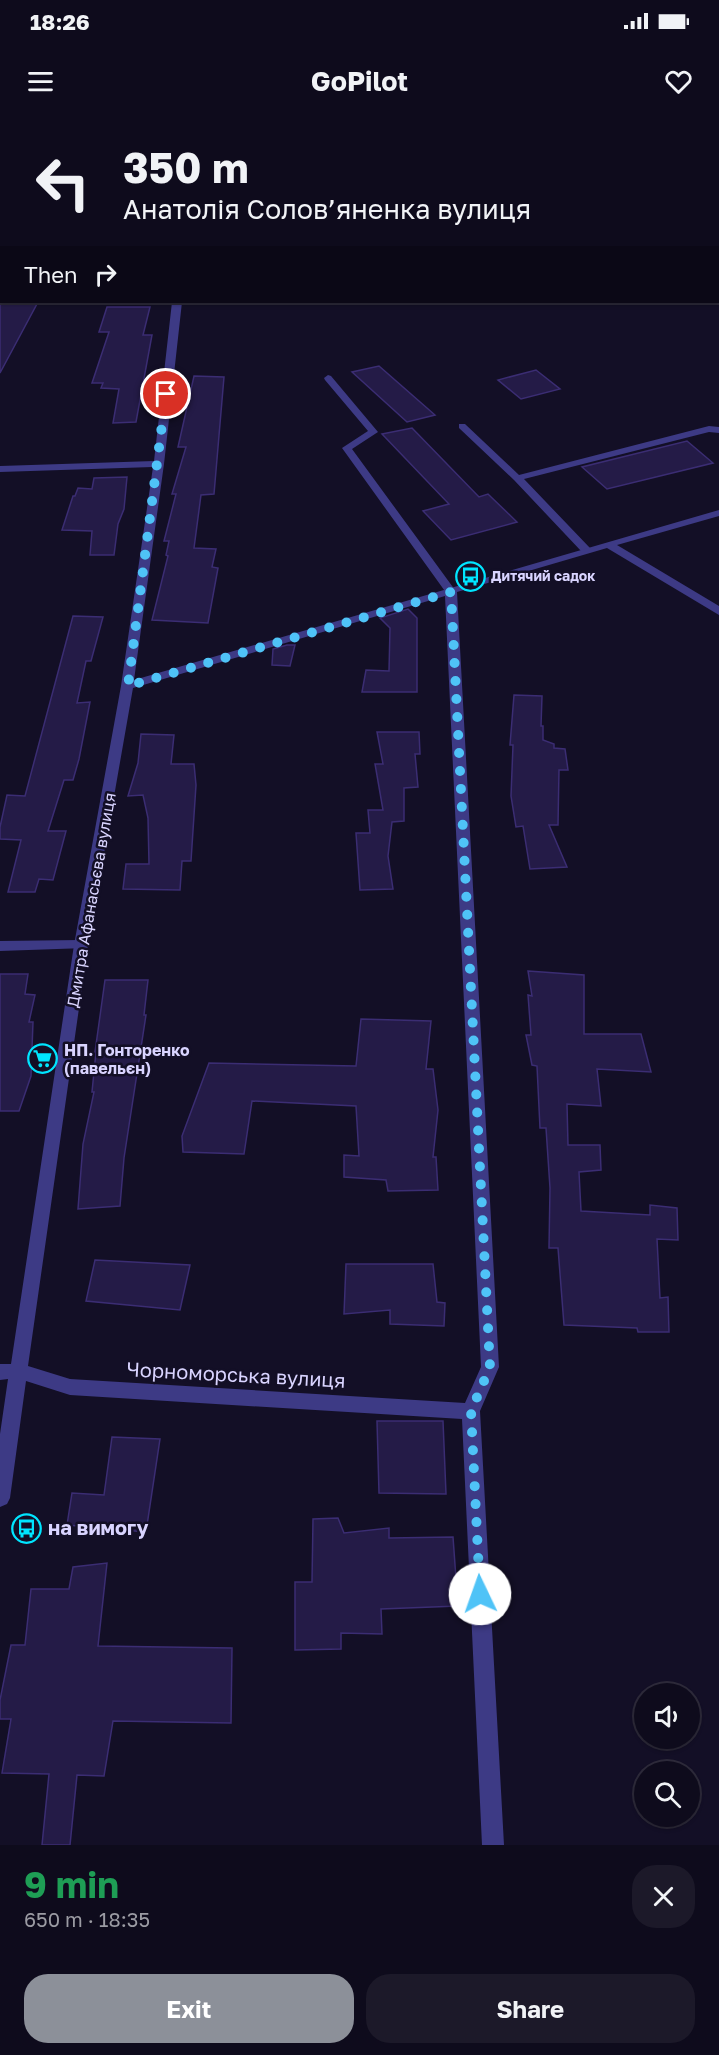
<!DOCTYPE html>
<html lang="en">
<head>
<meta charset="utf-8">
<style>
	:root { --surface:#0e0b1c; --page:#1c1929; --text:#f1f3f6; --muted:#9b9ba3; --line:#2e2b3b; --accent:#8c9099 }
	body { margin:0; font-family:"Golos Text",sans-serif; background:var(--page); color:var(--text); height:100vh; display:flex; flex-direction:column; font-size:22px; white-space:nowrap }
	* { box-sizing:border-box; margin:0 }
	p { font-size:20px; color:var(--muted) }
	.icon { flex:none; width:33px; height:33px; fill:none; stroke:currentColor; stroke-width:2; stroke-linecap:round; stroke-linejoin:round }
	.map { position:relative; height:1725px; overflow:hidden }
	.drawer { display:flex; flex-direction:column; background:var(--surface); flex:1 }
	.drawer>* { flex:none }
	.top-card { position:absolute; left:0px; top:0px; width:720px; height:183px; box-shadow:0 2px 4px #0004,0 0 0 2px var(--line); background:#0e0b1c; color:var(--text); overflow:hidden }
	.buttons { position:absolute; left:634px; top:1563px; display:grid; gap:12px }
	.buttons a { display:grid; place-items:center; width:66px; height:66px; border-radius:50%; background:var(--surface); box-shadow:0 2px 4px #0004,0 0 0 2px var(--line); font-size:30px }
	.pin { position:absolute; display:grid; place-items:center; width:51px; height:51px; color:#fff; margin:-26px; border:3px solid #fff; border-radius:50%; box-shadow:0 2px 6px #0007 }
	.me { position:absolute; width:66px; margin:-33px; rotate:357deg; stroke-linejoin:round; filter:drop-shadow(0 0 4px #0008) }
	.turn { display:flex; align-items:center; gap:21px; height:126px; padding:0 24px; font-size:27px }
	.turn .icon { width:78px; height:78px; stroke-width:2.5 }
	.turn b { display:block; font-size:42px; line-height:51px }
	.then { display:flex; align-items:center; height:57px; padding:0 24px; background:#0003; gap:12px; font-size:22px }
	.round { display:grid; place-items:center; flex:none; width:63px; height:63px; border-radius:24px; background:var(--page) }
	.summary { display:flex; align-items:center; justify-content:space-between; height:102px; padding:0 24px }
	h1 { font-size:36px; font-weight:700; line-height:45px; color:#1e9e55 }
	.action { display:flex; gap:12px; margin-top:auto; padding:12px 24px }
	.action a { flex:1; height:69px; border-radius:24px; background:var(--accent); color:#fff; font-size:24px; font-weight:700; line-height:69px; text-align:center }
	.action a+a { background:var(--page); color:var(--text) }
	.status { display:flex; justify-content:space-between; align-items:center; height:42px; padding:0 30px; background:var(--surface); direction:ltr }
	.status svg { height:16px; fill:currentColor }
	header { display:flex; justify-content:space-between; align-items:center; height:78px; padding:0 24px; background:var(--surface); font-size:27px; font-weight:700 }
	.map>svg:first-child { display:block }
	.green { fill:#12302f }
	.building { fill:#241b47; stroke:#3b2d73; stroke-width:1.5 }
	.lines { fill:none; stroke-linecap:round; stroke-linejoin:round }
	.lane { fill:#3d3a85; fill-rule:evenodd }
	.street { fill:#3d3a85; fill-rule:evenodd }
	.route { stroke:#4fc3f7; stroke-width:10; stroke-dasharray:0 18 }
	.labels { text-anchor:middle; stroke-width:5; stroke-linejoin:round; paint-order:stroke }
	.far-poi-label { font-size:14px; font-weight:bold; fill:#d9d4ff; stroke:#130f26; text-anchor:start }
	.street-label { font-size:16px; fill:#d9d4ff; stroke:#130f26 }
	.poi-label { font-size:16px; font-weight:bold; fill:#d9d4ff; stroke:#130f26; text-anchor:start }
	.near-street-label { font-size:20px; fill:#d9d4ff; stroke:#130f26 }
	.near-poi-label { font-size:20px; font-weight:bold; fill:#d9d4ff; stroke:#130f26; text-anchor:start }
</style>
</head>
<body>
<div class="status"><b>18:26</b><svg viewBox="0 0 49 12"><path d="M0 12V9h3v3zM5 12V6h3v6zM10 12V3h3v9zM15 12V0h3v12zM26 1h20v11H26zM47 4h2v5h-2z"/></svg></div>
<header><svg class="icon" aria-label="menu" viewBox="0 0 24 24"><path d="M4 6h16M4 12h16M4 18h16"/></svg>GoPilot<svg class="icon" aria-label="heart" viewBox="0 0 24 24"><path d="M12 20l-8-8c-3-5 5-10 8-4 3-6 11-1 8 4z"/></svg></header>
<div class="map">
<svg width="719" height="1725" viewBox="0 0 719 1725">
	<rect width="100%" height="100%" fill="#130f26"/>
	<polygon class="green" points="225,0 509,0 221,1"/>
	<g class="building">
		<polygon points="0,182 38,182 0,253"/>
		<polygon points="107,187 150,187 143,215 152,215 136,302 113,303 119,269 101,268 103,263 92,263 109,212 99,212"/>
		<polygon points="379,246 435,295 407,302 352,252"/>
		<polygon points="536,250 560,269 521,279 498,260"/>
		<polygon points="194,256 224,257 214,374 201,375 194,428 216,429 212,447 218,448 208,503 152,500 168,436 166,435 169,421 164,421 176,374 172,374 186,327 178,327"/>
		<polygon points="412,308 479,377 488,374 517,402 451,420 423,391 449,384 382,314"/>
		<polygon points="687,321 713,343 607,369 582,347"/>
		<polygon points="127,357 124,389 118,404 114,435 90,435 92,411 62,410 73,376 75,376 78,368 92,369 94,358"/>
		<polygon points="408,489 417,498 417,572 362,572 366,550 389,551 390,508 380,498"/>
		<polygon points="73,496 103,497 91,541 86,541 77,583 90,582 79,639 73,660 64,660 48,711 66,711 53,760 39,759 35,772 8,772 21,720 0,719 0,707 7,675 25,676"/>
		<polygon points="287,525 295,525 290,546 272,545 273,529"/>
		<polygon points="514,575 542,576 541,606 543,606 543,620 554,624 554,628 565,629 568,650 559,650 558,705 549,705 567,747 530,749 523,706 516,707 511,676 513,625 510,625"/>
		<polygon points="377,612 419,612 420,634 415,634 418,667 404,668 404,701 392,702 388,736 393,769 360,770 356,713 370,713 368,690 383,690 375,644 383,644"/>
		<polygon points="141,614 174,615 171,644 194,644 196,665 191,741 182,741 180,770 123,769 126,744 149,744 148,698 143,675 128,676 138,643"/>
		<polygon points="528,851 584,855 584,914 641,914 651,952 597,949 601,986 567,984 568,1025 600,1025 601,1050 579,1052 581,1091 650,1095 650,1085 677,1088 678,1120 657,1119 660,1178 668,1177 669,1212 638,1212 637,1208 564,1205 558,1128 549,1128 550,1068 546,1008 540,1008 537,946 532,945 526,915 531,915 528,875 532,876"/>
		<polygon points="0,854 28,854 25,874 35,875 29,902 33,902 31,956 19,991 0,991"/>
		<polygon points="105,860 148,860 144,895 146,895 124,1038 120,1086 78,1089 83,1024 94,972 92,972 96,932 95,932"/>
		<polygon points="361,899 431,901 426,949 433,949 438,990 433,1037 436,1037 438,1070 388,1071 386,1060 344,1057 344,1035 359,1036 356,986 252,981 244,1034 183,1032 182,1016 209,943 356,946"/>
		<polygon points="95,1140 190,1145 180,1190 86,1181"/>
		<polygon points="346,1144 433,1144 437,1182 445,1183 444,1206 390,1204 390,1190 344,1194"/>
		<polygon points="377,1301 443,1301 446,1374 379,1373"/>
		<polygon points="112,1317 160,1319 146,1412 67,1405 72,1373 104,1375"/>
		<polygon points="338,1398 344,1413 389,1408 389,1418 453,1417 458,1486 381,1489 382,1514 341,1513 341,1529 295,1530 295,1462 312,1462 313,1399"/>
		<polygon points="107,1443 98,1526 232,1528 231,1603 113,1601 104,1656 77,1655 70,1725 42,1725 49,1654 2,1653 11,1599 0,1599 0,1580 11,1525 25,1525 31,1469 69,1469 73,1447"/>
	</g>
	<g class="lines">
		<g class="lane">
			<polygon points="715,0 719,0 719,3 713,2"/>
			<polygon points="719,14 719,19 718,19 718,14"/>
			<rect x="718" y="134" width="1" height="4"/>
			<polygon points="328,255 331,256 378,312 352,329 455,470 455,474 447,474 342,328 368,311 325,260 324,258"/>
			<polygon points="459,304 465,304 519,355 709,306 719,307 719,313 709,312 524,359 590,428 590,432 582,432 514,360 459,308"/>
			<polygon points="81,820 86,822 88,825 86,828 0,831 0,821"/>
		</g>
		<path class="street" d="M172 182H182L164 344 134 560 719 390V396L617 425 719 486V495L607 428 457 472 499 1247 480 1291 504 1725H482L462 1299 70 1275 26 1261 10 1378 7 1384 0 1387V1314L8 1259 0 1260V1244H11L74 825 121 566 153 347 0 352V346L154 341ZM445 476 481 1247 465 1283 70 1259 28 1246 88 825 133 568Z"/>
	</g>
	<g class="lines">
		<polyline class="route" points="166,274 128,566 451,472 490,1247 471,1291 480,1474"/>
	</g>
	<defs>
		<symbol id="bus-ring" viewBox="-11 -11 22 22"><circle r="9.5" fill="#130f26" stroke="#00e5ff" stroke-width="1.5"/><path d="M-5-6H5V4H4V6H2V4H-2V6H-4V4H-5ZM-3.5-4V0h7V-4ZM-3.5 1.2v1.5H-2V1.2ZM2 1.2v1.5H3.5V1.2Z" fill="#00e5ff"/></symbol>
		<symbol id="supermarket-ring" viewBox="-11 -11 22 22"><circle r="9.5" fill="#130f26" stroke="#00e5ff" stroke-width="1.5"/><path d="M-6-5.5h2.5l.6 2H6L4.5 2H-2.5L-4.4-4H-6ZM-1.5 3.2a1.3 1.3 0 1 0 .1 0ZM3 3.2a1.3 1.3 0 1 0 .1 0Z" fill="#00e5ff"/></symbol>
	</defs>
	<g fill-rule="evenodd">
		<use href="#bus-ring" x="454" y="440" width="33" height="33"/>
		<use href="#supermarket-ring" x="26" y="922" width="33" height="33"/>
		<use href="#bus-ring" x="10" y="1392" width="33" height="33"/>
	</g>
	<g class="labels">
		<g class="far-poi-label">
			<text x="491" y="461">Дитячий садок</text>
		</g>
		<g class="street-label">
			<text transform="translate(91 780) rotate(-80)" y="6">Дмитра Афанасьєва вулиця</text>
		</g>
		<g class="poi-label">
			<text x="64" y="936">НП. Гонторенко<tspan x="64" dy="18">(павельєн)</tspan></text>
		</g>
		<g class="near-street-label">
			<text transform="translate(236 1255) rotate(3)" y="7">Чорноморська вулиця</text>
		</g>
		<g class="near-poi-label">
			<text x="48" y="1415">на вимогу</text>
		</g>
	</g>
</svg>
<div class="buttons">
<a><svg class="icon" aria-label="sound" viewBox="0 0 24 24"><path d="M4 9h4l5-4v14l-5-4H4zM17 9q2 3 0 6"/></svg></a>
<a><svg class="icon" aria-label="search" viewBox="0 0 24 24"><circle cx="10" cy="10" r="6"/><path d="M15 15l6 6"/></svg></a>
</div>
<div class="pin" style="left:166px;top:274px;background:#d93025"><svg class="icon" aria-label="arrive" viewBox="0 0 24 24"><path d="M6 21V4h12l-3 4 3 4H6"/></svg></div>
<svg class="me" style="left:480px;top:1474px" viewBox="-20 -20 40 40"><circle r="19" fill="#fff"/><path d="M0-13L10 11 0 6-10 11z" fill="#4fc3f7"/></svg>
<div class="top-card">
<div class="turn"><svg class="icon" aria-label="left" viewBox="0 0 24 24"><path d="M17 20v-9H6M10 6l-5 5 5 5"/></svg><div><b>350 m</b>Анатолія Солов’яненка вулиця</div></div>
<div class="then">Then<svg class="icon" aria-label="right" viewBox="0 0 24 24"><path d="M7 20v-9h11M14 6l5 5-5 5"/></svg></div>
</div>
</div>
<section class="drawer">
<div class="summary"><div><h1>9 min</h1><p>650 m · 18:35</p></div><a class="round"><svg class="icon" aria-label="close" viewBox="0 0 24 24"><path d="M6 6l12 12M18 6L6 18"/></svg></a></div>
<div class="action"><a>Exit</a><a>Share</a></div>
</section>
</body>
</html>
